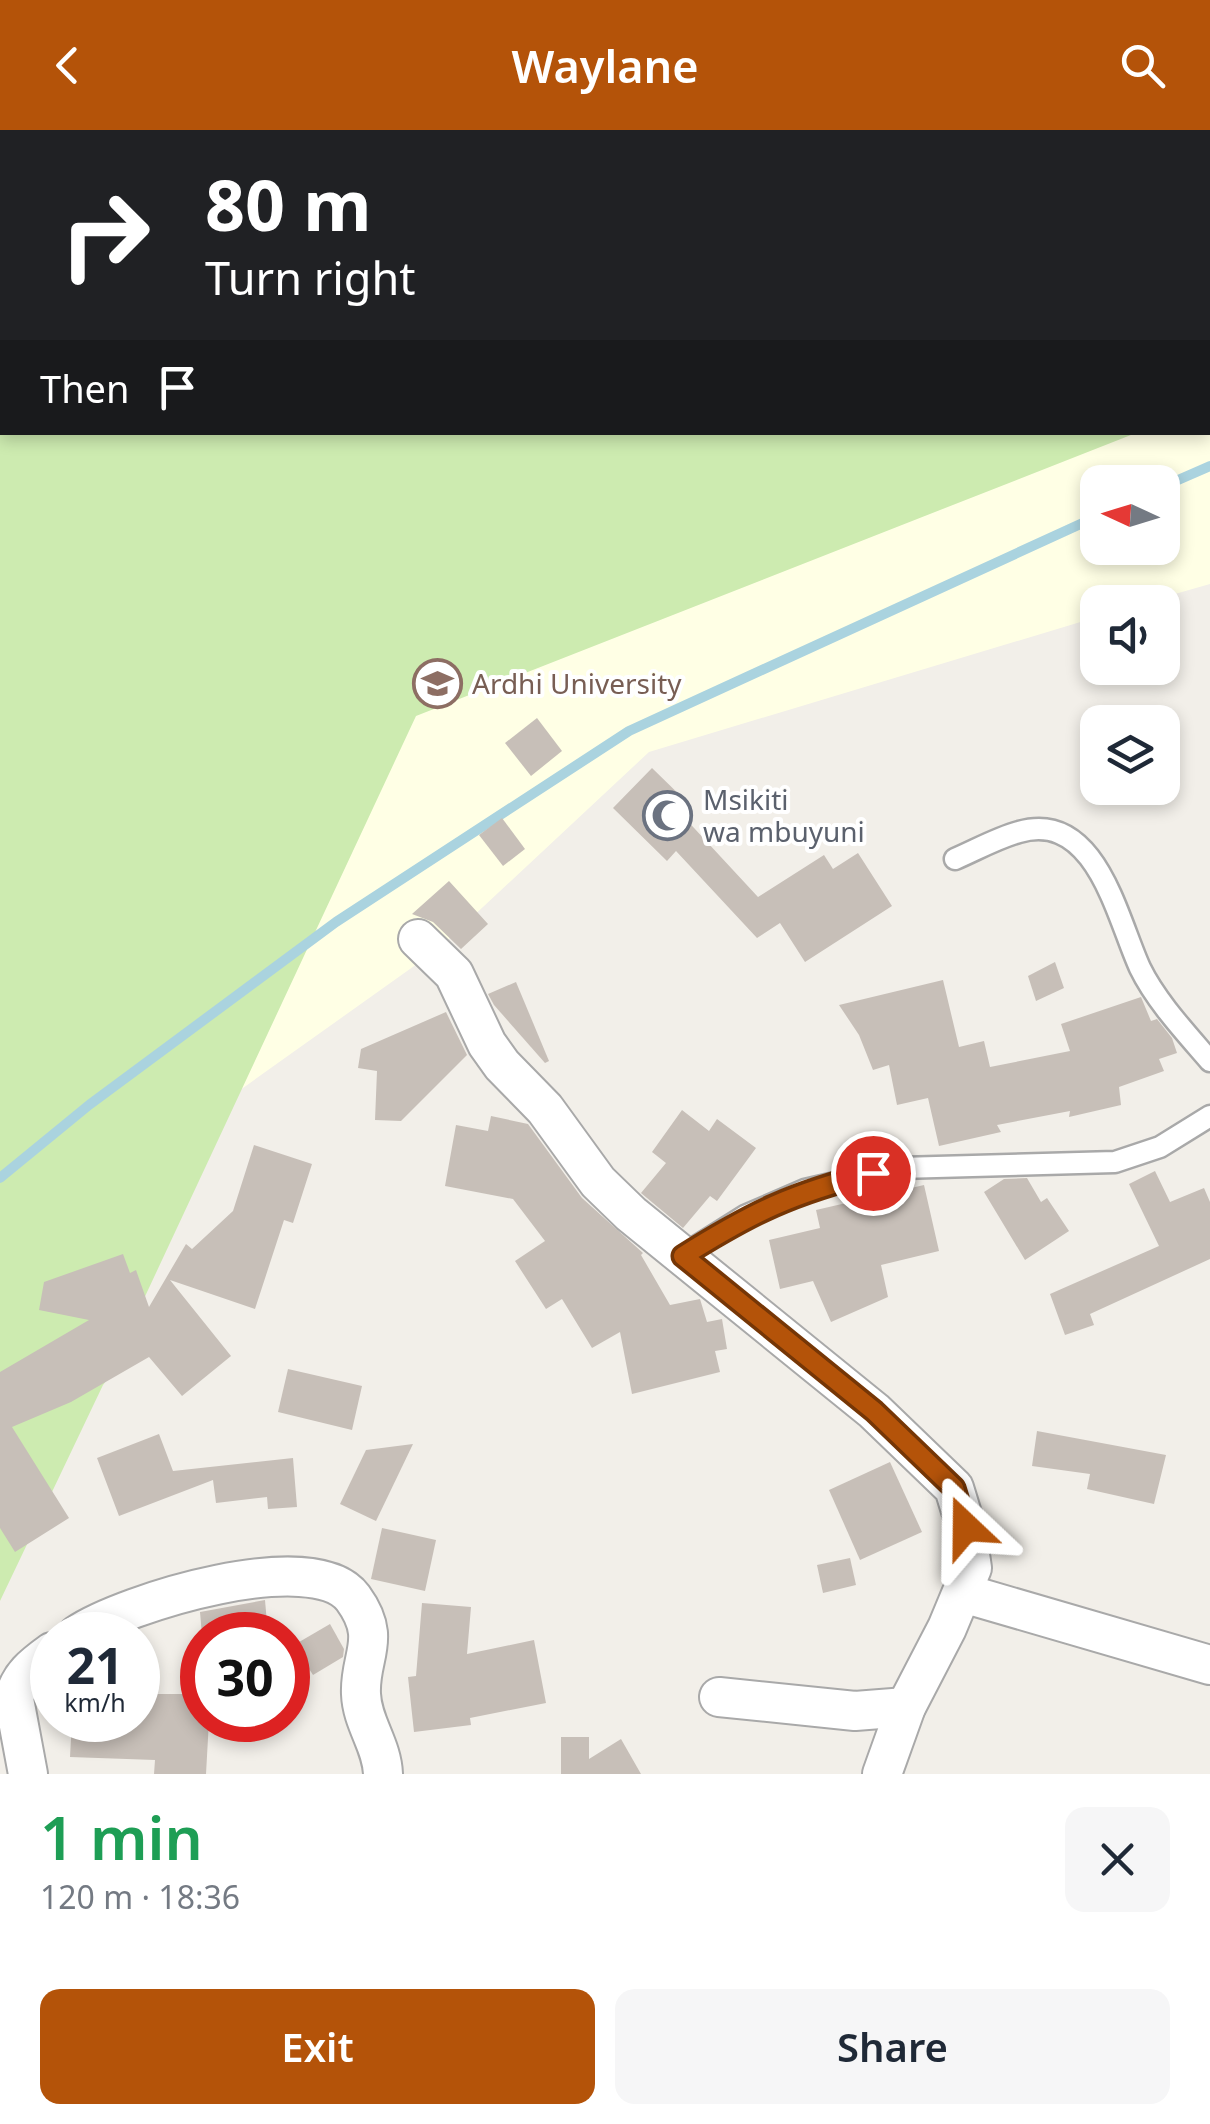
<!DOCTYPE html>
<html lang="en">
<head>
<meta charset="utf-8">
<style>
	:root { --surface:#fff; --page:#f6f6f7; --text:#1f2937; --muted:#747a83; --accent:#b45309 }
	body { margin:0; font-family:"Noto Sans",sans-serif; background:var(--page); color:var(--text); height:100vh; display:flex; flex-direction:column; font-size:38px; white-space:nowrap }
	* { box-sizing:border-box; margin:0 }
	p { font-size:32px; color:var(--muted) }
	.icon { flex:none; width:55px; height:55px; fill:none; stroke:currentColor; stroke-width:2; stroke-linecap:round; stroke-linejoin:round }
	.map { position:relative; height:1644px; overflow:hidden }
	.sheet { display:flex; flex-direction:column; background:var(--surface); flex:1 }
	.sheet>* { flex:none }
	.hud { position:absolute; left:0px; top:0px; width:1210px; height:305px; box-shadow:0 5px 15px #0003; background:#202124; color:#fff; overflow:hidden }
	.needle { width:65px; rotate:274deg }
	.buttons { position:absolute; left:1080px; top:335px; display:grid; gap:20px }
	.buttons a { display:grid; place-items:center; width:100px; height:100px; border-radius:20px; background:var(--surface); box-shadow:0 5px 15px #0003; font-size:50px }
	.speed { position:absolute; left:30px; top:1482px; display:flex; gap:20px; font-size:50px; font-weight:700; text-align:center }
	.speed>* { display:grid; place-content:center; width:130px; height:130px; border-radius:50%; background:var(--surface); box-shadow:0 5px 15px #0003; line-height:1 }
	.speed small { font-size:25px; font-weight:400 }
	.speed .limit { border:15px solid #d22; background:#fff; color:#111 }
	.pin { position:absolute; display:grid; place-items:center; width:85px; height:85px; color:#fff; margin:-42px; border:5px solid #fff; border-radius:50%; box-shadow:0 2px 10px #0007 }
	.me { position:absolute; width:110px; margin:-55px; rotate:337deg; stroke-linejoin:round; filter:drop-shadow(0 0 8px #0008) }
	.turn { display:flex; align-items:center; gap:35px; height:210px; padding:0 40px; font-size:45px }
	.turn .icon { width:130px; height:130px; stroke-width:2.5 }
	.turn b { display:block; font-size:70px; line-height:85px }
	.then { display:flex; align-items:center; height:95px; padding:0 40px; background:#0003; gap:20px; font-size:38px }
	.round { display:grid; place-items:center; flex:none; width:105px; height:105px; border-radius:20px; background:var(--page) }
	.overview { display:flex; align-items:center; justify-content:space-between; height:170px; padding:0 40px }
	h1 { font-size:60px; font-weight:600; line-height:75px; color:#1e9e55 }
	.cta { display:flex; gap:20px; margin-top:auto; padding:20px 40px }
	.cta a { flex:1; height:115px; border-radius:20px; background:var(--accent); color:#fff; font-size:40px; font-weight:600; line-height:115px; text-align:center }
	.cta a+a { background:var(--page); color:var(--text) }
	header { display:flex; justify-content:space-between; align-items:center; height:130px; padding:0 40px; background:var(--accent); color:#fff; font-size:45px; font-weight:600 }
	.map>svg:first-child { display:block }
	.education { fill:#ffffe5; fill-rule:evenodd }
	.grass { fill:#cdebb0 }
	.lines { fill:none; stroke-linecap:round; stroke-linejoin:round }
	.stream { stroke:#aad3df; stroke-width:10 }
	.building { fill:#c7bfb8 }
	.lane-casing { stroke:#a9a9a9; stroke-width:25 }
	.street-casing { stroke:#a9a9a9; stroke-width:42 }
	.path { stroke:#fa8072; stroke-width:6; stroke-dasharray:5 5; stroke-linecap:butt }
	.lane { stroke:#fff; stroke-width:20 }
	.street { stroke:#fff; stroke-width:38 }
	.route-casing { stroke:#753606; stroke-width:25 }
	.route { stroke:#b45309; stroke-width:18 }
	.labels { text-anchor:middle; stroke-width:8; stroke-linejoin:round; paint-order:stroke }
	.education-label { font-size:28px; fill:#785e54; stroke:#fff; text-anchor:start }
	.worship-label { font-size:28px; fill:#5b616d; stroke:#fff; text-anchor:start }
</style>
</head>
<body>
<header><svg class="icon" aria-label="back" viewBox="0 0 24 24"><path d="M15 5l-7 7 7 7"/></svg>Waylane<svg class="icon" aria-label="search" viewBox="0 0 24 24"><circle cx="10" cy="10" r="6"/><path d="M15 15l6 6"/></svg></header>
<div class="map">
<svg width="1210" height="1644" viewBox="0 0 1210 1644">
	<rect width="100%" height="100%" fill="#f2efe9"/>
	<path class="education" d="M0 0H1210V454L1147 472H1098L1097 487 649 622 438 819 0 1131ZM2 2H1208V302H2ZM1098 352H1162V418H1098Z"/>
	<polygon class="grass" points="0,0 1110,2 2,2 2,302 1136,303 416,586 120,1220 119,1234 103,1255 0,1471"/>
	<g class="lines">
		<g class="stream">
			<polyline points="1162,357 1210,336"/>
			<polyline points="0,1048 89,975 336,792 629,601 1098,386"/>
		</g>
	</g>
	<g class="building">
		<polygon points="537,588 562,621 531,646 505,613"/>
		<polygon points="652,638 691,676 682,685 758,767 824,725 833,739 858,723 892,776 805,832 780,793 757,808 676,721 667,731 613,678"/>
		<polygon points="502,688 525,719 503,736 479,705"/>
		<polygon points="449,751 488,794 461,819 433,792 412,784"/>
		<polygon points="1055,832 1064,858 1036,871 1028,846"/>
		<polygon points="943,850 959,917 984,911 990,937 1070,921 1061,894 1141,867 1151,891 1157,889 1172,908 1177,923 1159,929 1164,941 1119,957 1121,975 1069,987 1070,981 997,995 1001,1002 939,1016 928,968 897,975 889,935 873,940 859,905 839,875"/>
		<polygon points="516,852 549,931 545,933 494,875 488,864"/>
		<polygon points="446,882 467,925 401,991 375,990 377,941 358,938 361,919"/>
		<polygon points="682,980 709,1001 717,989 756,1018 717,1071 710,1066 683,1098 641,1063 666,1033 652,1022"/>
		<polygon points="491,986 528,994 582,1068 643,1123 641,1125 670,1175 700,1169 707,1192 722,1189 727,1219 715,1221 720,1242 632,1264 620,1202 592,1218 562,1169 546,1179 515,1131 545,1111 513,1069 445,1056 456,995 488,1001"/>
		<polygon points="254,1015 312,1034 293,1093 284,1090 255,1179 170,1150 231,1226 182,1266 149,1227 71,1272 12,1297 69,1388 15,1422 0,1398 0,1242 89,1190 39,1180 44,1152 123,1124 130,1143 136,1140 149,1177 186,1114 192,1119 233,1081"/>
		<polygon points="1155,1041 1170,1072 1204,1058 1210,1072 1210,1129 1090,1184 1094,1195 1065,1205 1050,1164 1159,1116 1129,1054"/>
		<polygon points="1027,1048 1041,1072 1047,1068 1069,1101 1025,1130 984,1062 1004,1049"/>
		<polygon points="924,1055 939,1121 881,1135 888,1167 831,1192 813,1151 780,1159 769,1110 820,1098 816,1080"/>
		<polygon points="288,1239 362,1256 352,1300 278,1282"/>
		<polygon points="1037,1301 1166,1325 1154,1374 1087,1359 1090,1344 1032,1336"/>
		<polygon points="159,1304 173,1341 293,1328 297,1377 268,1379 267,1367 216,1373 213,1350 119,1386 97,1328"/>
		<polygon points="413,1314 376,1391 340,1374 366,1320"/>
		<polygon points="890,1332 922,1402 860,1430 829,1360"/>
		<polygon points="382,1398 436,1410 425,1461 371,1449"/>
		<polygon points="850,1428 856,1455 823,1463 817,1435"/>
		<polygon points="265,1470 268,1505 202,1505 200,1482"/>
		<polygon points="422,1473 471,1477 467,1524 534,1510 546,1573 470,1588 471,1595 414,1602 408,1547 416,1546"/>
		<polygon points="330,1494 344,1519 343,1527 313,1545 294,1515"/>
		<polygon points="138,1564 202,1564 202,1590 209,1590 206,1644 154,1644 155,1630 70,1627 72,1590 138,1590"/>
		<polygon points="561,1607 589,1607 589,1629 621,1609 641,1644 561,1644"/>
	</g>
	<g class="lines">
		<defs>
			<g id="lane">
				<path d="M955 729C976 720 997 708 1019 702 1096 680 1117 788 1140 838 1156 871 1186 903 1210 931"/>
				<polyline points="683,1125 745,1086 805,1060 900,1038 1115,1032 1160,1017 1210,986"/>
			</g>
			<g id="street">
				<polyline points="418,809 454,844 487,914 502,935 545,979 598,1052 631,1084 874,1281 954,1358 966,1397 972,1438 947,1498 906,1577 882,1644"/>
				<polyline points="963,1463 1210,1535"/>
				<path d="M77 1505C124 1473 314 1415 353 1468 383 1509 359 1526 361 1564 362 1593 382 1615 383 1644"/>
				<polyline points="719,1567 855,1581 906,1577"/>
				<path d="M28 1644 14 1569C19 1546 34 1535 52 1522"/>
			</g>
		</defs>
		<use href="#lane" class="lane-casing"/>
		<use href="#street" class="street-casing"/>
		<polyline class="path" points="1207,0 1210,4"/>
		<use href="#lane" class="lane"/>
		<use href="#street" class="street"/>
	</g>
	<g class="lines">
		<defs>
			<path id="route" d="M873 1043C793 1063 753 1082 683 1126L874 1281 954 1358 966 1397"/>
		</defs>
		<use href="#route" class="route-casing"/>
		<use href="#route" class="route"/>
	</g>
	<defs>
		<symbol id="university-ring" viewBox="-11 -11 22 22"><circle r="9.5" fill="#fff" stroke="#8d6e63" stroke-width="1.5"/><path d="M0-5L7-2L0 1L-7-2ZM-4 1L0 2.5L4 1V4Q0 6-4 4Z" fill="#8d6e63"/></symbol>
		<symbol id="mosque-ring" viewBox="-11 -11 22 22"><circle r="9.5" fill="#fff" stroke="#6b7280" stroke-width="1.5"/><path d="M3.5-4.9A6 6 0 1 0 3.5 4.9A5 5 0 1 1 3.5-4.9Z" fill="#6b7280"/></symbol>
	</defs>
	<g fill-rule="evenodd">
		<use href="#university-ring" x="410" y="526" width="55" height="55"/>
		<use href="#mosque-ring" x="640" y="658" width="55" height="55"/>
	</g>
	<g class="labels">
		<g class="education-label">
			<text x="472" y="564">Ardhi University</text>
		</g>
		<g class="worship-label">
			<text x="703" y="680">Msikiti<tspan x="703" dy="32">wa mbuyuni</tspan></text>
		</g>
	</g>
</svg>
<div class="buttons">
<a><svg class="needle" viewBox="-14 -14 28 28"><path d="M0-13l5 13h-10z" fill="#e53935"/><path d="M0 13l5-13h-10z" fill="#747a83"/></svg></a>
<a><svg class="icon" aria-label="sound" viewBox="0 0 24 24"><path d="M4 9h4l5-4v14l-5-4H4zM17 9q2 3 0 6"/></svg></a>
<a><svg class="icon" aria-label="layers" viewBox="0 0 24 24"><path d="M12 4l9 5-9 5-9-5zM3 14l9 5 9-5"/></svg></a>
</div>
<div class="speed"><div>21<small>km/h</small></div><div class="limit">30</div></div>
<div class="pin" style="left:873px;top:1043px;background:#d93025"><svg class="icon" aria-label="arrive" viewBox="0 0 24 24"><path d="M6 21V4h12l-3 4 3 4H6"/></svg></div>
<svg class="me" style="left:966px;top:1397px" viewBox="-20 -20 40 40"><path d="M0-17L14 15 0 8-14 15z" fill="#b45309" stroke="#fff" stroke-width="4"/></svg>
<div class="hud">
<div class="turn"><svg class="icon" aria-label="right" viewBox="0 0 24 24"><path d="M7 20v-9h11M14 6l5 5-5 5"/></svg><div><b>80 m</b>Turn right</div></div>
<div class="then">Then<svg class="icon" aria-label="arrive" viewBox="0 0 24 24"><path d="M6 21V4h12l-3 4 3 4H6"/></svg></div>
</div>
</div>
<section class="sheet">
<div class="overview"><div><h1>1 min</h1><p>120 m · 18:36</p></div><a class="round"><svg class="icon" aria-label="close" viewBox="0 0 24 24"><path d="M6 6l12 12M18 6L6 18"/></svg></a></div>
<div class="cta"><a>Exit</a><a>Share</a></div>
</section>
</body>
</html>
